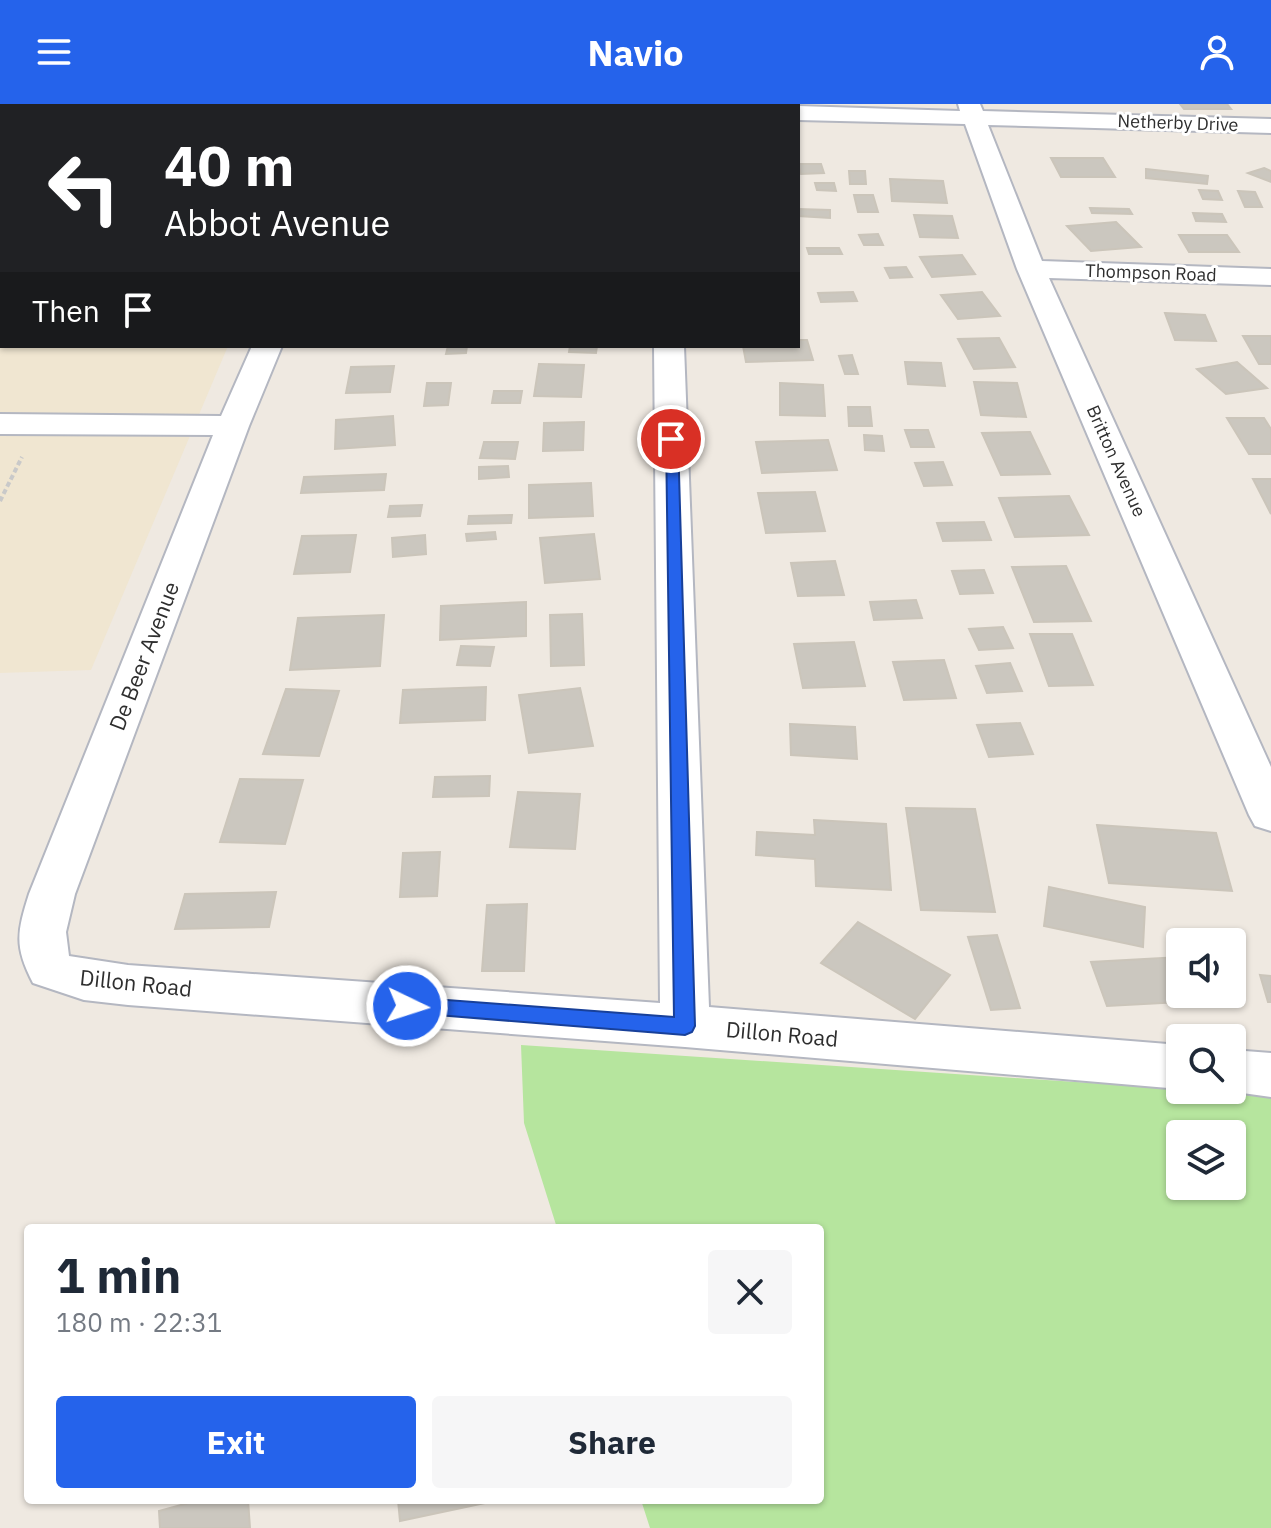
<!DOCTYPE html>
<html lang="en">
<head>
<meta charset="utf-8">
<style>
	:root { --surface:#fff; --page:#f6f6f7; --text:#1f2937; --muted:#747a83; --accent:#2563eb }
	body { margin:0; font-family:"IBM Plex Sans",sans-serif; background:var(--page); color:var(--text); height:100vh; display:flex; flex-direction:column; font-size:30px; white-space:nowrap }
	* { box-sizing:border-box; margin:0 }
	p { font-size:26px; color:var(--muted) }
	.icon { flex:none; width:44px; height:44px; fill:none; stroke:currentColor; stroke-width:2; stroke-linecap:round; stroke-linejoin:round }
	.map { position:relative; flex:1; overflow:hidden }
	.side { position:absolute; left:24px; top:1120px; width:800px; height:280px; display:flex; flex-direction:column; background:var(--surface); border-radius:8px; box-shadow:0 2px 6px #0004 }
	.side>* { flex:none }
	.banner { position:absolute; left:0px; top:0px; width:800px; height:244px; box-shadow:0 2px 6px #0004; background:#202124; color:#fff; overflow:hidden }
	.buttons { position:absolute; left:1166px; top:824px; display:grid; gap:16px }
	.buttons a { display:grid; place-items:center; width:80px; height:80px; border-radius:8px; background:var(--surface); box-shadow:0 2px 6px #0004; font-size:40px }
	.pin { position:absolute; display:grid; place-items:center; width:68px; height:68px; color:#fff; margin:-34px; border:4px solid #fff; border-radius:50%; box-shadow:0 2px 8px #0007 }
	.me { position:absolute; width:88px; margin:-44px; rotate:94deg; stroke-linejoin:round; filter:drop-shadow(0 0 6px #0008) }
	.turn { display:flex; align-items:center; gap:28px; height:168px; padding:0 32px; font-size:36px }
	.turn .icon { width:104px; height:104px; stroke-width:2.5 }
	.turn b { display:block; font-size:56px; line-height:68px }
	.then { display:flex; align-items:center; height:76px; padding:0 32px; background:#0003; gap:16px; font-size:30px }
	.round { display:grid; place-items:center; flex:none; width:84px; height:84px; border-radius:8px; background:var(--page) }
	.overview { display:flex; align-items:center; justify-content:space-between; height:136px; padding:0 32px }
	h1 { font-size:48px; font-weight:700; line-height:60px }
	.button { display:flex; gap:16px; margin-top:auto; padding:16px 32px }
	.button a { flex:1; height:92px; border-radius:8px; background:var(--accent); color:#fff; font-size:32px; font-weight:700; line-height:92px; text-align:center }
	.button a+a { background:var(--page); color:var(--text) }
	header { display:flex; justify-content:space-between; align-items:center; height:104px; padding:0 32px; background:var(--accent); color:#fff; font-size:36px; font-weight:700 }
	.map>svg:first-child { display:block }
	.education { fill:#f0e6d1 }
	.green { fill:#b6e59e; fill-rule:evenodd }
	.building { fill:#cbc7bf; stroke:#cbc5ba; stroke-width:2 }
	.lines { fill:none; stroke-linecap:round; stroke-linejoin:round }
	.minor-casing { stroke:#b4b7c1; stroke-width:4 }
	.path-far1 { stroke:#c9c9c9; stroke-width:3; stroke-dasharray:3 2; stroke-linecap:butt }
	.path { stroke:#c9c9c9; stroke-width:4; stroke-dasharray:5 3; stroke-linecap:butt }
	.minor { fill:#fff; fill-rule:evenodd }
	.route { fill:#2563eb; stroke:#184099; stroke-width:2 }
	.labels { text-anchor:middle; stroke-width:6; stroke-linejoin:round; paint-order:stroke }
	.far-street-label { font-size:18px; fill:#2e2e2e; stroke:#fff }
	.street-label { font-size:22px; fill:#2e2e2e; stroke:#fff }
</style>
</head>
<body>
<header><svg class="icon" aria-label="menu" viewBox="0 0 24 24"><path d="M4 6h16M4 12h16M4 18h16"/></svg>Navio<svg class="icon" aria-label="person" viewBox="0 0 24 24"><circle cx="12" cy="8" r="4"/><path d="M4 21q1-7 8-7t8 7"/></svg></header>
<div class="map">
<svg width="1271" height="1424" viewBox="0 0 1271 1424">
	<rect width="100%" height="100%" fill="#efe9e1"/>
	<polygon class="education" points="0,141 2,242 228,242 91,566 0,569"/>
	<path class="green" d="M521 941 1271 991V1424H650L641 1396H820V1124H557L524 1019ZM1180 1030H1232V1082H1180Z"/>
	<g class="building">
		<polygon points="1180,0 1227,0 1231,5 1184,5"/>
		<polygon points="1051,54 1103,54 1115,73 1061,73"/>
		<polygon points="798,60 821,60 824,69 801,70"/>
		<polygon points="1264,64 1271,67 1271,78 1248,69"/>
		<polygon points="1146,65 1208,72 1207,80 1146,74"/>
		<polygon points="849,67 865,67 866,80 850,80"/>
		<polygon points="890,75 943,77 947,99 892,97"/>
		<polygon points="815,79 834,79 836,87 817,86"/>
		<polygon points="1199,86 1218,87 1222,96 1203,95"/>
		<polygon points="1238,87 1255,88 1262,103 1245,103"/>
		<polygon points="854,91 873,91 878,108 858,108"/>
		<polygon points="1090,104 1129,105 1132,110 1092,109"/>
		<polygon points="798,105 830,106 830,114 798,112"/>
		<polygon points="1193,109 1222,110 1226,118 1196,117"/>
		<polygon points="914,111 952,112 958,134 920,133"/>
		<polygon points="1116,118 1141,143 1091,147 1067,122"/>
		<polygon points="878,130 883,141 864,141 859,131"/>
		<polygon points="1179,131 1227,131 1239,148 1189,148"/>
		<polygon points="807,144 839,144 842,150 809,150"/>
		<polygon points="962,151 975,170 932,173 920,153"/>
		<polygon points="906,163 912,173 890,174 885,164"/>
		<polygon points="853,188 857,197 821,198 818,189"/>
		<polygon points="982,188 1000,212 958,215 941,191"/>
		<polygon points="1165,209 1205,211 1216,237 1175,236"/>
		<polygon points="1243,232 1271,232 1271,260 1259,260"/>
		<polygon points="999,234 1015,263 974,265 958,235"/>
		<polygon points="798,236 807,236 813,256 746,258 743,242 798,242"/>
		<polygon points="448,242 467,242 466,249 446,250"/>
		<polygon points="570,242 597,242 596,249 569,248"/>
		<polygon points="852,251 858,270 845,270 839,252"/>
		<polygon points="905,258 941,259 945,282 908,280"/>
		<polygon points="1237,258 1267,284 1226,290 1197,265"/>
		<polygon points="539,260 584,261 581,293 534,292"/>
		<polygon points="394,262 390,288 346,289 351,263"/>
		<polygon points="974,278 1017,279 1026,313 981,311"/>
		<polygon points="427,279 451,279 448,301 424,302"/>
		<polygon points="780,279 823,281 825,312 780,311"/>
		<polygon points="494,287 522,287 520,299 492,299"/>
		<polygon points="848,303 870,303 872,322 849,322"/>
		<polygon points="393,312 395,341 335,345 336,316"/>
		<polygon points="1227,314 1264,314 1271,325 1271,350 1249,350"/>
		<polygon points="584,318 583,346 543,347 544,319"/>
		<polygon points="905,326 928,326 934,343 911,343"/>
		<polygon points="1030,328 1050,370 1001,371 982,329"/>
		<polygon points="864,331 882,332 884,347 865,346"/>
		<polygon points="828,336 837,366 762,369 756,338"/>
		<polygon points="484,338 518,338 515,355 480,354"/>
		<polygon points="943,358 952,381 924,382 915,359"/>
		<polygon points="508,362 509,373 479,375 479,363"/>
		<polygon points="386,370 384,386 301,389 304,373"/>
		<polygon points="1253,375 1271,375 1271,410"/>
		<polygon points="591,379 593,412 529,414 529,381"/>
		<polygon points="815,388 825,427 766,429 758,389"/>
		<polygon points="1069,392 1089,431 1015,433 999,394"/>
		<polygon points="422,401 420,412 388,413 390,402"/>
		<polygon points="512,411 511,419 468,420 469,412"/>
		<polygon points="984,418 991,436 943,437 937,419"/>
		<polygon points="495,428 496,435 467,437 466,430"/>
		<polygon points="594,430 600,475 545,479 540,434"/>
		<polygon points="356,431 350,468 294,470 302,432"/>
		<polygon points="425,431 426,450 393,453 392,434"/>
		<polygon points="835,457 844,491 798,492 791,459"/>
		<polygon points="1066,462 1091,517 1034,518 1012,463"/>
		<polygon points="984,466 993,489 960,490 952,467"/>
		<polygon points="916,496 922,514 874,516 870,498"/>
		<polygon points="526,498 526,532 440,536 441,502"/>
		<polygon points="582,510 584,561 551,562 550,511"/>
		<polygon points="384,511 380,562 290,566 298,514"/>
		<polygon points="1003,523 1013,544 979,546 969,525"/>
		<polygon points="1030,530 1072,530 1093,581 1049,582"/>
		<polygon points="854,538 865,582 803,584 794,540"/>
		<polygon points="461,542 494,543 490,562 457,561"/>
		<polygon points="944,556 956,594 904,596 893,558"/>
		<polygon points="1010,559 1022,587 987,589 976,562"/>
		<polygon points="486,583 485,616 400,619 403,586"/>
		<polygon points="580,584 593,642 529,649 519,591"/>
		<polygon points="286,585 339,587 319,652 263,650"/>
		<polygon points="1020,619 1033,650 989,653 977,621"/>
		<polygon points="790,620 855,623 857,655 791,651"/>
		<polygon points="490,672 489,692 433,693 435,673"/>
		<polygon points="240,675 303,676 285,740 220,738"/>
		<polygon points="518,688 580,690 575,745 510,743"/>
		<polygon points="906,704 975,705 995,808 921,806"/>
		<polygon points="814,716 886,720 891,786 816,782 815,755 756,751 757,728 815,731"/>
		<polygon points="1097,721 1216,729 1232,787 1109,779"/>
		<polygon points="440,748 437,792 400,793 403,749"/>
		<polygon points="1049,783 1145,803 1143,843 1044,822"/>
		<polygon points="276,788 269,823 175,825 185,790"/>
		<polygon points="527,800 524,867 482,867 487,801"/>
		<polygon points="858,818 950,871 915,915 821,859"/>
		<polygon points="997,831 1020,904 991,906 968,833"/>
		<polygon points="1180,853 1180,890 1232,890 1232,887 1236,895 1107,902 1091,858"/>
		<polygon points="1260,871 1271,872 1271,898 1268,898"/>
		<polygon points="199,1396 248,1396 250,1424 160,1424 159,1407"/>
		<polygon points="398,1396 499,1396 400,1417"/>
	</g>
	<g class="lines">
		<defs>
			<g id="minor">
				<polygon points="112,0 135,0 111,2"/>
				<polygon points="337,0 463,0 464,2 338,2"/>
				<polygon points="958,0 980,0 983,7 1271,15 1271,29 988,21 1042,157 1271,165 1271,181 1049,174 1271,663 1271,727 1255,722 1249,711 1017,165 965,20 798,16 798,2 960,7"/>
				<polygon points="2,206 2,224 0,225 0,207"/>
				<path d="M252 242H282L249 322 75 790 66 828 69 852 128 861 660 899 654 242H684L709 903 1180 941V985L685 943 128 901 84 896 33 879C14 843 17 828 29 790L213 331 0 330V310L221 312Z"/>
				<polygon points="1232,946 1271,949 1271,993 1221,986 1232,986"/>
			</g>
		</defs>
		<use href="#minor" class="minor-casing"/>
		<polyline class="path-far1" points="703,0 778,2"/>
		<polyline class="path" points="0,397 22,353"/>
		<use href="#minor" class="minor"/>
	</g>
	<polygon class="route" points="666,332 678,335 695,922 692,928 685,931 400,908 396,902 400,896 407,893 674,913"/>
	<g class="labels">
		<g class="far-street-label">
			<text transform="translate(1178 19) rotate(2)" y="6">Netherby Drive</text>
			<text transform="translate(1151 169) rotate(2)" y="6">Thompson Road</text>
			<text transform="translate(1116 357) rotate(66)" y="6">Britton Avenue</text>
		</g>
		<g class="street-label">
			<text transform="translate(144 552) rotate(-69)" y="8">De Beer Avenue</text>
			<text transform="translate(136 879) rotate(6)" y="8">Dillon Road</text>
			<text transform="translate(782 930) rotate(5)" y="8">Dillon Road</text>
		</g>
	</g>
</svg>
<div class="buttons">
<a><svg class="icon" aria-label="sound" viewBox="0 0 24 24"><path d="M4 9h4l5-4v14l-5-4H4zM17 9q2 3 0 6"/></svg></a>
<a><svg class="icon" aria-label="search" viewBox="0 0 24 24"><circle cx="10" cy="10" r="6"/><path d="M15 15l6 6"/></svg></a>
<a><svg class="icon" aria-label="layers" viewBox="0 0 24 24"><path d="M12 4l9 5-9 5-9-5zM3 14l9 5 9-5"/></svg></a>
</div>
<div class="pin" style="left:671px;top:335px;background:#d93025"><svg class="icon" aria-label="arrive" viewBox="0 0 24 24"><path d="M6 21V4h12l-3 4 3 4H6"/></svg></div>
<svg class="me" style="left:407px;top:902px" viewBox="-20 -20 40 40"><circle r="17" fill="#2563eb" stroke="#fff" stroke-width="3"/><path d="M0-11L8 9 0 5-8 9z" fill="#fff"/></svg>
<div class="banner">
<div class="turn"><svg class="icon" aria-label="left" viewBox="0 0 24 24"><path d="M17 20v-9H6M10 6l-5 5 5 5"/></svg><div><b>40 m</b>Abbot Avenue</div></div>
<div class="then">Then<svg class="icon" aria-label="arrive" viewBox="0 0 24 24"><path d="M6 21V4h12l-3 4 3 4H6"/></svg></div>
</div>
<section class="side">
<div class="overview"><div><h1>1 min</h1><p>180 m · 22:31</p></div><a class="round"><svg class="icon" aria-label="close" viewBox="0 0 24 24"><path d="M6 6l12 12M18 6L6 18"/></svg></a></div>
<div class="button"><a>Exit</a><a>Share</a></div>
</section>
</div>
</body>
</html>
